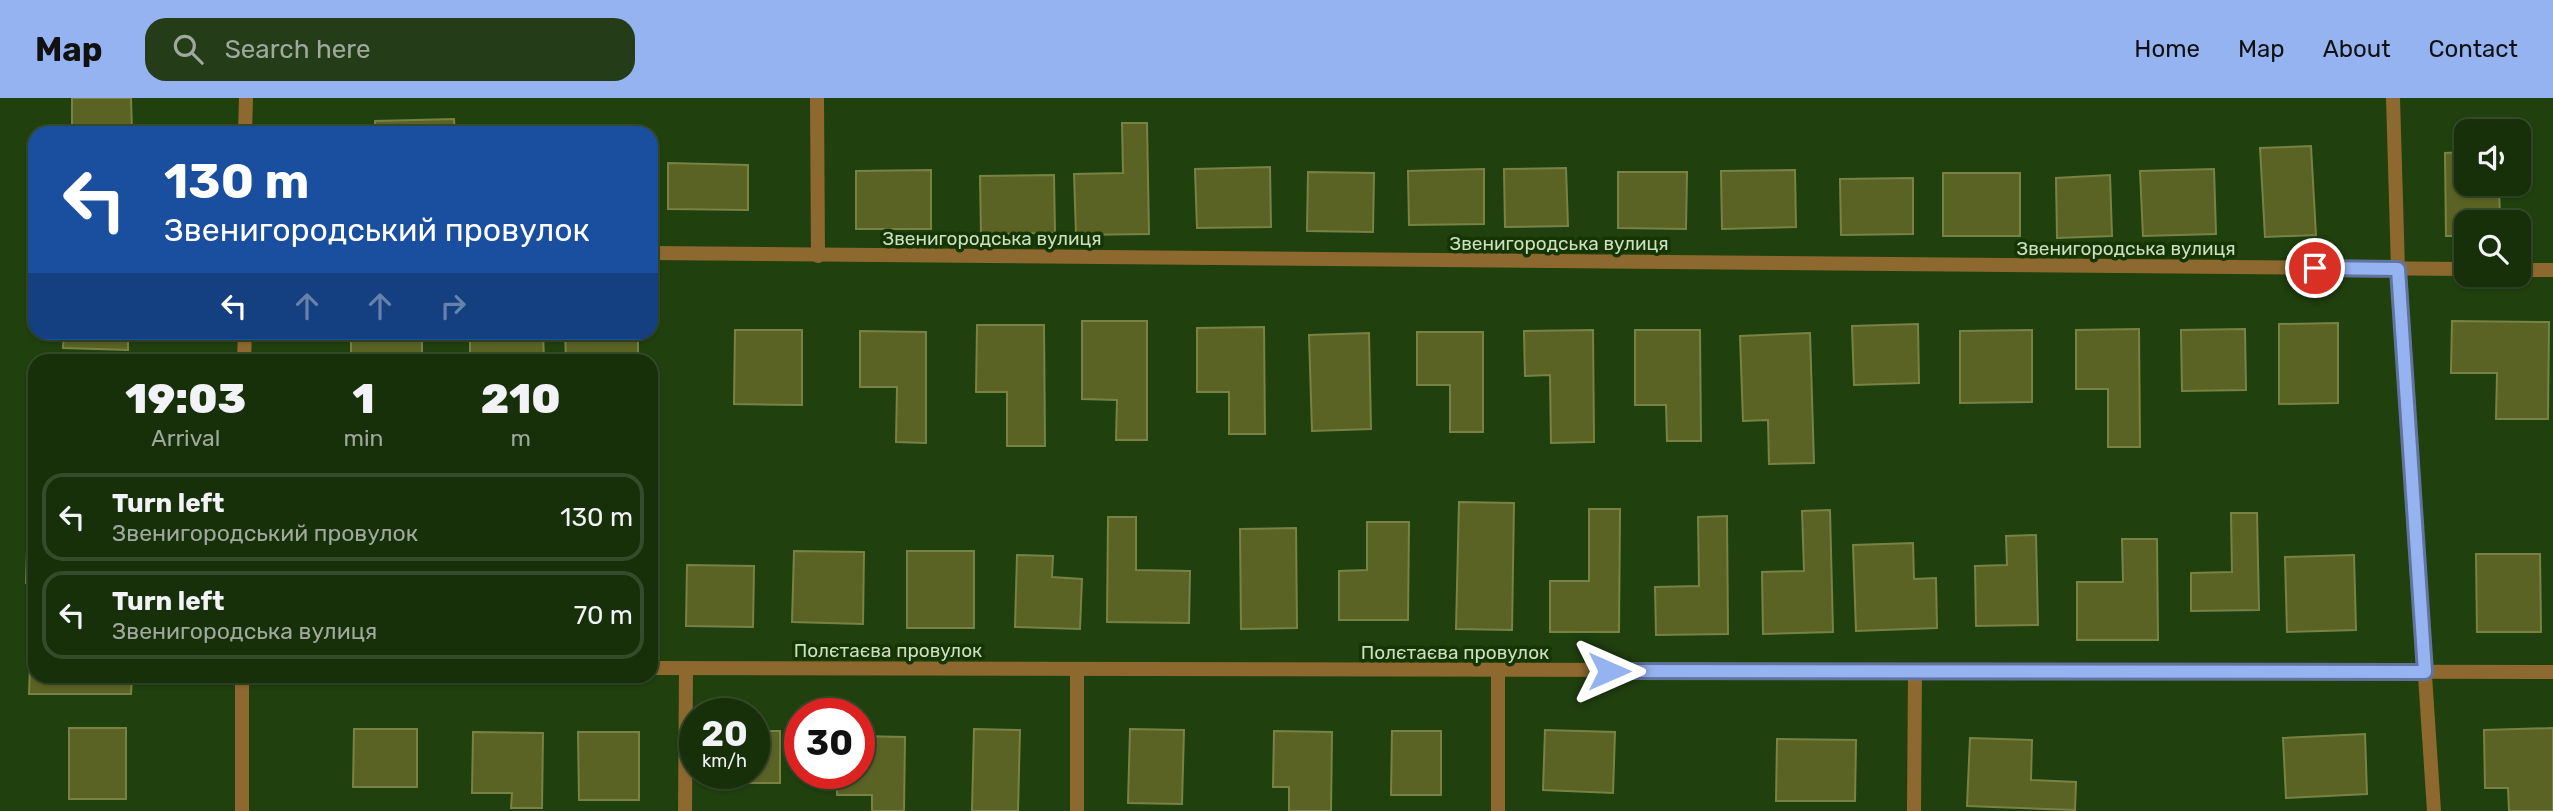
<!DOCTYPE html>
<html lang="en">
<head>
<meta charset="utf-8">
<style>
	:root { --surface:#18300a; --page:#253c18; --text:#f1f3f6; --muted:#9fa99c; --line:#364b2b; --accent:#95b2f1 }
	body { margin:0; font-family:Rubik,sans-serif; background:var(--page); color:var(--text); height:100vh; display:flex; flex-direction:column; font-size:26px; white-space:nowrap }
	* { box-sizing:border-box; margin:0 }
	p { font-size:23px; color:var(--muted) }
	.icon { flex:none; width:38px; height:38px; fill:none; stroke:currentColor; stroke-width:2; stroke-linecap:round; stroke-linejoin:round }
	.map { position:relative; flex:1; overflow:hidden }
	.panel { position:absolute; left:28px; top:256px; width:630px; height:329px; display:flex; flex-direction:column; background:var(--surface); border-radius:21px; box-shadow:0 2px 5px #0004,0 0 0 2px var(--line) }
	.panel>* { flex:none }
	.top-card { position:absolute; left:28px; top:28px; width:630px; height:214px; border-radius:21px; box-shadow:0 2px 5px #0004,0 0 0 2px var(--line); background:#1a4fa0; color:#fff; overflow:hidden }
	.fabs { position:absolute; left:2454px; top:21px; display:grid; gap:14px }
	.fabs a { display:grid; place-items:center; width:77px; height:77px; border-radius:14px; background:var(--surface); box-shadow:0 2px 5px #0004,0 0 0 2px var(--line); font-size:35px }
	.speed { position:absolute; left:679px; top:600px; display:flex; gap:14px; font-size:35px; font-weight:700; text-align:center }
	.speed>* { display:grid; place-content:center; width:91px; height:91px; border-radius:50%; background:var(--surface); box-shadow:0 2px 5px #0004,0 0 0 2px var(--line); line-height:1 }
	.speed small { font-size:18px; font-weight:400 }
	.speed .limit { border:10px solid #d22; background:#fff; color:#111 }
	.pin { position:absolute; display:grid; place-items:center; width:60px; height:60px; color:#fff; margin:-30px; border:4px solid #fff; border-radius:50%; box-shadow:0 2px 7px #0007 }
	.me { position:absolute; width:77px; margin:-38px; rotate:90deg; stroke-linejoin:round; filter:drop-shadow(0 0 5px #0008) }
	.turn { display:flex; align-items:center; gap:24px; height:147px; padding:0 21px; font-size:32px }
	.turn .icon { width:91px; height:91px; stroke-width:2.5 }
	.turn b { display:block; font-size:49px; line-height:60px }
	.lanes { display:flex; align-items:center; height:66px; padding:0 21px; background:#0003; justify-content:center; gap:35px; direction:ltr }
	.lanes .off { opacity:.35 }
	.eta { display:flex; justify-content:space-evenly; align-items:center; height:119px; text-align:center }
	.eta b { font-size:42px; font-weight:800; line-height:49px }
	ul { padding:0; list-style:none }
	li { display:flex; align-items:center; gap:21px; height:88px; margin:0 14px 10px; padding:0 7px; border:4px solid var(--line); border-radius:21px }
	li div { flex:1 }
	li b { display:block; font-size:26px }
	li em { font-style:normal }
	header { display:flex; align-items:center; gap:42px; box-sizing:border-box; height:98px; padding:0 35px; background:var(--accent); color:#111 }
	header strong { font-size:33px }
	nav { display:flex; gap:38px; margin-inline-start:auto; font-size:24px }
	.search { width:490px; height:63px; background:var(--page); display:flex; align-items:center; gap:18px; box-sizing:border-box; padding:0 24px; border-radius:21px; color:var(--muted); font-size:26px }
	.map>svg:first-child { display:block }
	.building { fill:#5a6224; stroke:#788245; stroke-width:2 }
	.lines { fill:none; stroke-linecap:round; stroke-linejoin:round }
	.service { stroke:#8e692f; stroke-width:14 }
	.minor { stroke:#8e692f; stroke-width:14 }
	.route-casing { stroke:#61749d; stroke-width:18 }
	.route { stroke:#95b2f1; stroke-width:12 }
	.labels { text-anchor:middle; stroke-width:7; stroke-linejoin:round; paint-order:stroke }
	.street-label { font-size:19px; fill:#cbdfc3; stroke:#153602 }
</style>
</head>
<body>
<header>
<strong>Map</strong>
<div class="search"><svg class="icon" aria-label="search" viewBox="0 0 24 24"><circle cx="10" cy="10" r="6"/><path d="M15 15l6 6"/></svg>Search here</div>
<nav><a>Home</a><a>Map</a><a>About</a><a>Contact</a></nav>
</header>
<div class="map">
<svg width="2553" height="713" viewBox="0 0 2553 713">
	<rect width="100%" height="100%" fill="#20400e"/>
	<g class="building">
		<polygon points="72,0 131,0 132,35 72,35"/>
		<polygon points="454,21 455,35 375,35 375,23"/>
		<polygon points="1122,25 1147,25 1149,136 1076,137 1074,76 1123,75"/>
		<polygon points="2311,48 2316,137 2265,139 2260,50"/>
		<polygon points="2466,54 2466,86 2499,86 2500,124 2466,124 2466,138 2446,138 2445,55"/>
		<polygon points="668,65 748,67 748,112 668,111"/>
		<polygon points="1270,69 1271,129 1197,130 1195,71"/>
		<polygon points="1566,70 1568,128 1505,129 1504,71"/>
		<polygon points="1484,71 1484,126 1409,127 1408,73"/>
		<polygon points="2214,71 2216,136 2143,138 2140,73"/>
		<polygon points="931,72 931,131 856,131 856,73"/>
		<polygon points="1795,72 1796,129 1722,131 1721,73"/>
		<polygon points="1308,74 1374,75 1373,134 1307,133"/>
		<polygon points="1618,74 1687,74 1686,131 1618,130"/>
		<rect x="1943" y="75" width="77" height="63"/>
		<polygon points="1054,77 1055,135 981,136 980,78"/>
		<polygon points="2110,77 2112,138 2057,140 2056,80"/>
		<polygon points="1913,80 1913,136 1841,137 1840,81"/>
		<polygon points="32,102 35,102 35,151 33,151"/>
		<polygon points="1082,223 1147,223 1147,342 1116,342 1117,302 1082,301"/>
		<polygon points="2452,223 2549,224 2548,321 2496,321 2497,275 2451,275"/>
		<polygon points="2338,225 2338,305 2279,306 2279,226"/>
		<polygon points="1918,226 1919,285 1854,287 1852,228"/>
		<polygon points="977,227 1044,227 1045,348 1007,348 1007,294 976,294"/>
		<polygon points="1264,229 1265,336 1229,336 1229,294 1197,294 1197,230"/>
		<polygon points="2139,231 2140,349 2108,349 2108,291 2076,291 2076,232"/>
		<polygon points="2245,231 2246,292 2182,293 2181,232"/>
		<polygon points="735,232 802,232 802,307 734,306"/>
		<polygon points="1593,232 1594,344 1551,345 1550,277 1525,278 1524,233"/>
		<polygon points="1635,232 1700,232 1701,343 1667,343 1666,307 1635,307"/>
		<polygon points="2032,232 2032,304 1960,305 1960,233"/>
		<polygon points="860,233 926,234 926,345 896,344 897,289 860,289"/>
		<polygon points="64,234 128,234 128,252 63,250"/>
		<rect x="351" y="234" width="71" height="28"/>
		<polygon points="470,234 543,234 544,262 470,262"/>
		<polygon points="565,234 638,234 638,262 566,262"/>
		<polygon points="1417,234 1483,234 1483,334 1450,334 1450,287 1417,287"/>
		<polygon points="1369,235 1371,331 1312,333 1309,237"/>
		<polygon points="1810,235 1814,365 1769,366 1768,322 1743,323 1740,238"/>
		<polygon points="1459,404 1514,405 1512,532 1456,531"/>
		<polygon points="1589,411 1620,411 1619,534 1550,534 1550,483 1589,483"/>
		<polygon points="1830,412 1833,534 1763,536 1762,474 1804,473 1802,413"/>
		<polygon points="2231,415 2257,415 2259,512 2191,513 2191,475 2232,474"/>
		<polygon points="1727,418 1728,536 1656,537 1655,489 1699,488 1698,419"/>
		<polygon points="1108,419 1136,419 1136,472 1190,473 1189,525 1107,524"/>
		<polygon points="1367,424 1409,424 1408,522 1339,522 1339,473 1367,472"/>
		<polygon points="1296,430 1297,530 1241,531 1240,431"/>
		<polygon points="2036,437 2038,527 1976,528 1975,468 2007,467 2006,438"/>
		<polygon points="2122,441 2157,441 2158,542 2077,542 2077,484 2123,484"/>
		<polygon points="1913,445 1914,481 1936,480 1937,530 1856,533 1853,447"/>
		<polygon points="27,452 35,452 35,486 26,485"/>
		<polygon points="794,453 864,454 863,526 792,524"/>
		<rect x="907" y="453" width="67" height="77"/>
		<polygon points="2476,456 2540,456 2541,534 2477,534"/>
		<polygon points="1017,457 1053,458 1052,479 1082,481 1080,531 1015,529"/>
		<polygon points="2354,457 2356,532 2287,534 2285,459"/>
		<polygon points="687,467 754,468 753,529 686,528"/>
		<polygon points="30,568 35,568 35,578 132,578 131,596 29,596"/>
		<rect x="69" y="630" width="57" height="71"/>
		<polygon points="2553,630 2553,713 2509,713 2508,690 2485,690 2484,632"/>
		<polygon points="354,631 417,631 417,689 353,689"/>
		<polygon points="974,631 1020,632 1018,713 972,713"/>
		<polygon points="1130,631 1184,632 1182,706 1128,705"/>
		<polygon points="1545,632 1615,634 1613,695 1543,692"/>
		<polygon points="754,633 780,633 780,685 716,685 716,676 754,676"/>
		<polygon points="1274,633 1332,634 1331,713 1289,713 1289,689 1273,689"/>
		<polygon points="1392,633 1441,633 1441,697 1391,697"/>
		<polygon points="473,634 543,635 542,710 511,710 512,695 472,695"/>
		<polygon points="578,634 639,634 639,702 579,702"/>
		<polygon points="2365,636 2367,696 2286,700 2283,640"/>
		<polygon points="859,638 905,639 904,713 872,713 872,697 837,697 837,676 859,676"/>
		<polygon points="1970,640 2032,642 2031,682 2076,684 2075,712 1967,708"/>
		<polygon points="1777,641 1856,642 1855,703 1776,703"/>
	</g>
	<g class="lines">
		<g class="service">
			<polyline points="817,0 818,158"/>
			<polyline points="685,713 686,571"/>
		</g>
		<g class="minor">
			<polyline points="2393,0 2398,171 2434,713"/>
			<polyline points="245,35 246,0"/>
			<polyline points="651,155 2466,171"/>
			<polyline points="2518,172 2553,172"/>
			<polyline points="244,262 245,234"/>
			<polyline points="651,570 2553,574"/>
			<polyline points="242,713 242,578"/>
			<polyline points="1077,713 1077,572"/>
			<polyline points="1498,713 1498,573"/>
			<polyline points="1914,713 1915,574"/>
		</g>
	</g>
	<g class="lines">
		<defs>
			<polyline id="route" points="1609,573 2425,574 2398,171 2315,170"/>
		</defs>
		<use href="#route" class="route-casing"/>
		<use href="#route" class="route"/>
	</g>
	<g class="labels">
		<g class="street-label">
			<text x="992" y="147">Звенигородська вулиця</text>
			<text x="1559" y="152">Звенигородська вулиця</text>
			<text x="2126" y="157">Звенигородська вулиця</text>
			<text x="888" y="559">Полєтаєва провулок</text>
			<text x="1455" y="561">Полєтаєва провулок</text>
		</g>
	</g>
</svg>
<div class="fabs">
<a><svg class="icon" aria-label="sound" viewBox="0 0 24 24"><path d="M4 9h4l5-4v14l-5-4H4zM17 9q2 3 0 6"/></svg></a>
<a><svg class="icon" aria-label="search" viewBox="0 0 24 24"><circle cx="10" cy="10" r="6"/><path d="M15 15l6 6"/></svg></a>
</div>
<div class="speed"><div>20<small>km/h</small></div><div class="limit">30</div></div>
<div class="pin" style="left:2315px;top:170px;background:#d93025"><svg class="icon" aria-label="arrive" viewBox="0 0 24 24"><path d="M6 21V4h12l-3 4 3 4H6"/></svg></div>
<svg class="me" style="left:1609px;top:573px" viewBox="-20 -20 40 40"><path d="M0-17L14 15 0 8-14 15z" fill="#95b2f1" stroke="#fff" stroke-width="4"/></svg>
<div class="top-card">
<div class="turn"><svg class="icon" aria-label="left" viewBox="0 0 24 24"><path d="M17 20v-9H6M10 6l-5 5 5 5"/></svg><div><b>130 m</b>Звенигородський провулок</div></div>
<div class="lanes"><svg class="icon" aria-label="left" viewBox="0 0 24 24"><path d="M17 20v-9H6M10 6l-5 5 5 5"/></svg><svg class="icon off" aria-label="ahead" viewBox="0 0 24 24"><path d="M12 20V5M6 11l6-6 6 6"/></svg><svg class="icon off" aria-label="ahead" viewBox="0 0 24 24"><path d="M12 20V5M6 11l6-6 6 6"/></svg><svg class="icon off" aria-label="right" viewBox="0 0 24 24"><path d="M7 20v-9h11M14 6l5 5-5 5"/></svg></div>
</div>
<section class="panel">
<div class="eta">
<div><b>19:03</b><p>Arrival</p></div>
<div><b>1</b><p>min</p></div>
<div><b>210</b><p>m</p></div>
</div>
<ul>
<li><svg class="icon" aria-label="left" viewBox="0 0 24 24"><path d="M17 20v-9H6M10 6l-5 5 5 5"/></svg><div><b>Turn left</b><p>Звенигородський провулок</p></div><em>130 m</em></li>
<li><svg class="icon" aria-label="left" viewBox="0 0 24 24"><path d="M17 20v-9H6M10 6l-5 5 5 5"/></svg><div><b>Turn left</b><p>Звенигородська вулиця</p></div><em>70 m</em></li>
</ul>
</section>
</div>
</body>
</html>
